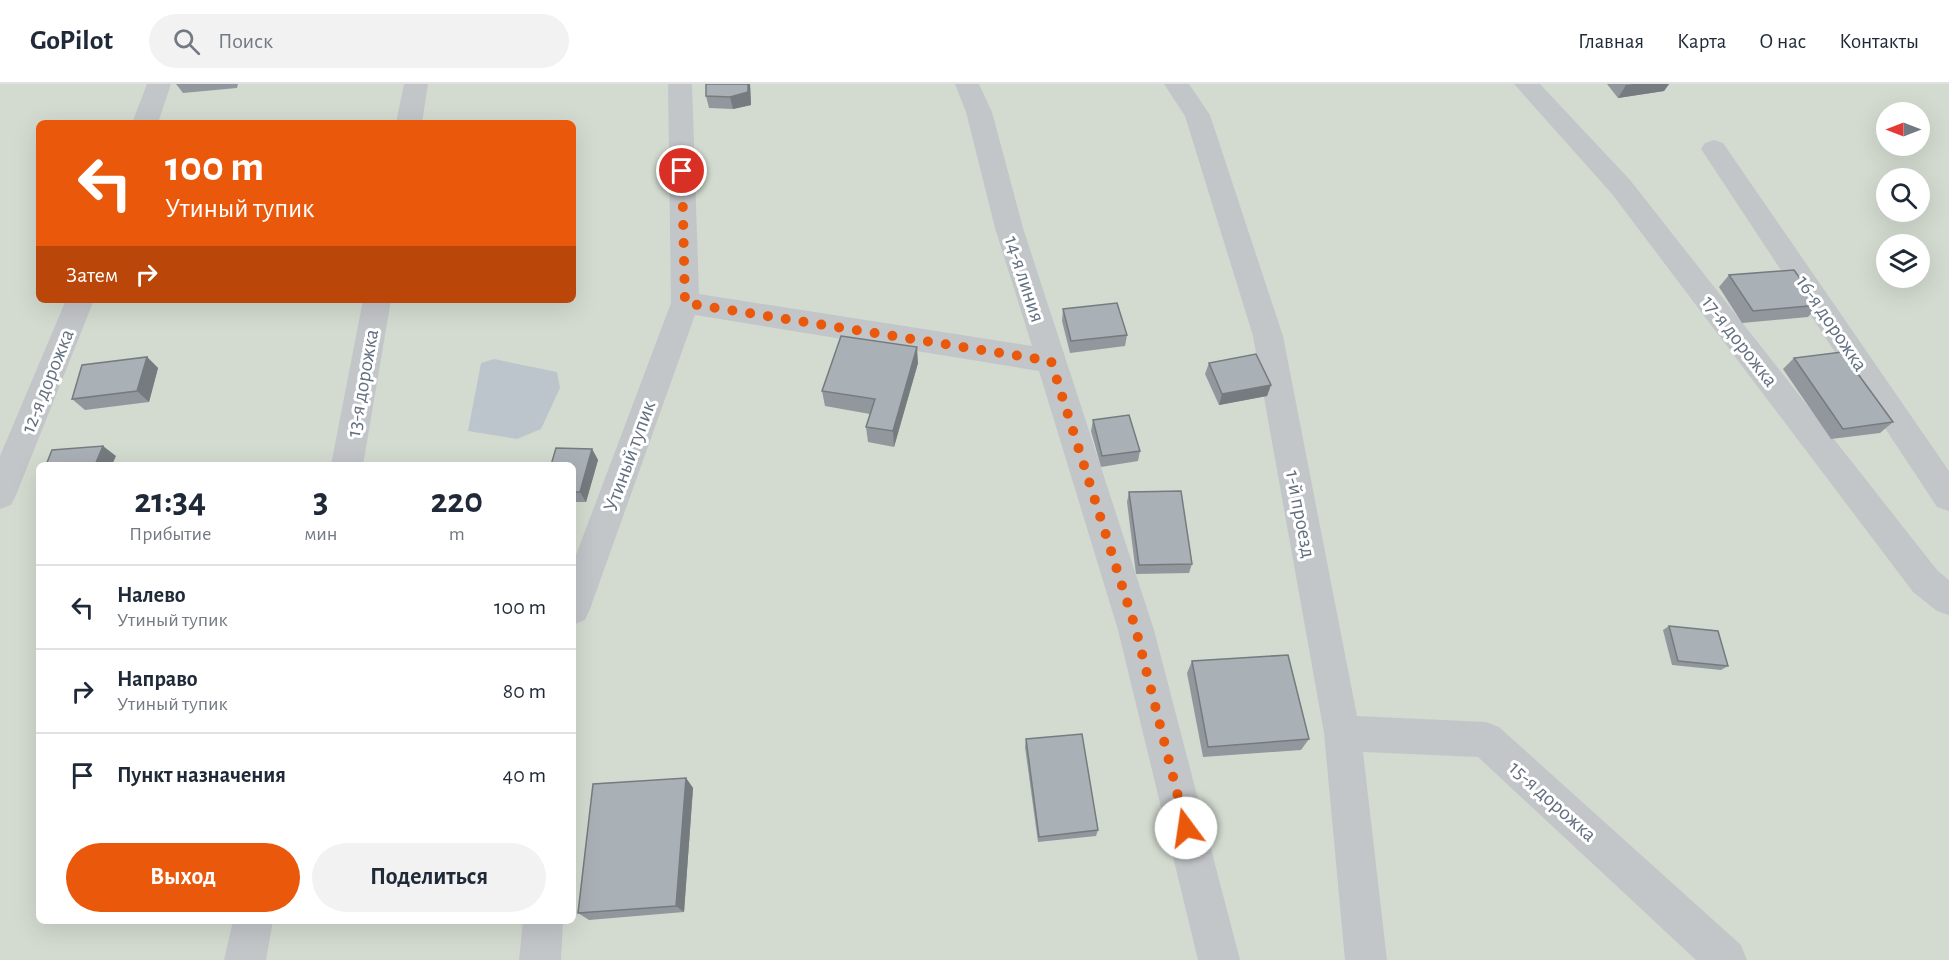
<!DOCTYPE html>
<html lang="ru">
<head>
<meta charset="utf-8">
<style>
	:root { --surface:#fff; --page:#f2f2f3; --text:#1f2937; --muted:#747a83; --line:#e0e1e3; --accent:#ea580c }
	body { margin:0; font-family:"Alegreya Sans",sans-serif; background:var(--page); color:var(--text); height:100vh; display:flex; flex-direction:column; font-size:22px; white-space:nowrap }
	* { box-sizing:border-box; margin:0 }
	p { font-size:20px; color:var(--muted) }
	.icon { flex:none; width:33px; height:33px; fill:none; stroke:currentColor; stroke-width:2; stroke-linecap:round; stroke-linejoin:round }
	.map { position:relative; flex:1; overflow:hidden }
	.side { position:absolute; left:36px; top:378px; width:540px; height:462px; display:flex; flex-direction:column; background:var(--surface); border-radius:9px; box-shadow:0 6px 24px #0002 }
	.side>* { flex:none }
	.top-card { position:absolute; left:36px; top:36px; width:540px; height:183px; border-radius:9px; box-shadow:0 6px 24px #0002; background:#ea580c; color:#fff; overflow:hidden }
	.needle { width:39px; rotate:270deg }
	.controls { position:absolute; left:1876px; top:18px; display:grid; gap:12px }
	.controls a { display:grid; place-items:center; width:54px; height:54px; border-radius:50%; background:var(--surface); box-shadow:0 6px 24px #0002; font-size:30px }
	.pin { position:absolute; display:grid; place-items:center; width:51px; height:51px; color:#fff; margin:-26px; border:3px solid #fff; border-radius:50%; box-shadow:0 2px 6px #0007 }
	.me { position:absolute; width:66px; margin:-33px; rotate:346deg; stroke-linejoin:round; filter:drop-shadow(0 0 4px #0008) }
	.turn { display:flex; align-items:center; gap:21px; height:126px; padding:0 30px; font-size:27px }
	.turn .icon { width:78px; height:78px; stroke-width:2.5 }
	.turn b { display:block; font-size:42px; line-height:51px }
	.then { display:flex; align-items:center; height:57px; padding:0 30px; background:#0003; gap:12px; font-size:22px }
	.eta { display:flex; justify-content:space-evenly; align-items:center; height:102px; text-align:center }
	.eta b { font-size:36px; font-weight:700; line-height:42px }
	.action { display:flex; gap:12px; margin-top:auto; padding:12px 30px }
	.action a { flex:1; height:69px; border-radius:36px; background:var(--accent); color:#fff; font-size:24px; font-weight:700; line-height:69px; text-align:center }
	.action a+a { background:var(--page); color:var(--text) }
	ul { padding:0; list-style:none }
	li { display:flex; align-items:center; gap:18px; height:84px; padding:0 30px; border-top:2px solid var(--line) }
	li div { flex:1 }
	li b { display:block; font-size:22px }
	li em { font-style:normal }
	header { display:flex; align-items:center; gap:36px; box-sizing:border-box; height:84px; padding:0 30px; background:var(--surface); border-bottom:2px solid var(--line) }
	header strong { font-size:28px }
	nav { display:flex; gap:33px; margin-inline-start:auto; font-size:21px }
	.search { width:420px; height:54px; background:var(--page); display:flex; align-items:center; gap:15px; box-sizing:border-box; padding:0 21px; border-radius:33px; color:var(--muted); font-size:22px }
	.map>svg:first-child { display:block }
	.green { fill:#d3dbd0; fill-rule:evenodd }
	.water { fill:#bcc5cb }
	.lines { fill:none; stroke-linecap:round; stroke-linejoin:round }
	.minor { fill:#c3c6c9; fill-rule:evenodd }
	.wall { fill:#91979d }
	.shaded-wall { fill:#767b7f }
	.building { fill:#a9b0b6; stroke:#767b7f; stroke-width:1.5 }
	.route { stroke:#ea580c; stroke-width:10; stroke-dasharray:0 18 }
	.labels { text-anchor:middle; stroke-width:6; stroke-linejoin:round; paint-order:stroke }
	.street-label { font-size:21px; fill:#627081; stroke:#fff }
</style>
</head>
<body>
<header>
<strong>GoPilot</strong>
<div class="search"><svg class="icon" aria-label="search" viewBox="0 0 24 24"><circle cx="10" cy="10" r="6"/><path d="M15 15l6 6"/></svg>Поиск</div>
<nav><a>Главная</a><a>Карта</a><a>О нас</a><a>Контакты</a></nav>
</header>
<div class="map">
<svg width="1949" height="876" viewBox="0 0 1949 876">
	<rect width="100%" height="100%" fill="#f3f4ef"/>
	<path class="green" d="M0 0H1949V876H0ZM1887 28H1920V62H1887ZM39 39H573V216H39ZM1887 94H1920V128H1887ZM1887 160H1920V194H1887ZM39 381H573V837H39Z"/>
	<polygon class="water" points="494,275 557,288 560,304 541,345 517,355 468,347 481,279"/>
	<g class="lines">
		<g class="minor">
			<polygon points="147,0 171,0 158,39 132,39"/>
			<polygon points="404,0 428,0 422,39 396,39"/>
			<polygon points="668,0 692,0 699,210 1032,262 995,144 966,28 955,0 979,0 992,28 1023,144 1154,546 1240,876 1198,876 1118,546 1039,287 695,231 590,525 585,536 573,541 573,479 671,219"/>
			<polygon points="1164,0 1189,0 1210,31 1283,252 1357,632 1486,638 1499,643 1741,861 1747,876 1696,876 1478,673 1363,668 1387,876 1345,876 1324,649 1253,252 1185,32"/>
			<polygon points="1514,0 1540,0 1630,96 1937,486 1949,496 1949,531 1937,527 1913,508 1612,110"/>
			<polygon points="1714,56 1723,59 1949,387 1949,427 1937,423 1705,71 1701,65 1705,59"/>
			<polygon points="66,216 94,216 16,411 11,421 0,425 0,372"/>
			<polygon points="363,216 391,216 363,381 331,381"/>
			<polygon points="233,837 273,837 266,876 224,876"/>
			<polygon points="523,837 563,837 561,876 519,876"/>
		</g>
	</g>
	<g class="wall">
		<polygon points="176,0 238,0 237,4 183,9"/>
		<polygon points="706,0 750,0 751,21 733,25 709,24 706,12"/>
		<polygon points="1607,0 1669,0 1664,7 1618,14"/>
		<polygon points="1729,191 1819,221 1808,233 1742,239 1719,203"/>
		<polygon points="1063,225 1127,251 1125,262 1070,269 1062,237"/>
		<polygon points="147,273 158,284 149,318 85,326 72,315"/>
		<polygon points="1794,274 1893,338 1880,349 1831,355 1783,285"/>
		<polygon points="918,279 894,363 868,358 866,343 870,330 825,322 822,307"/>
		<polygon points="1209,279 1271,301 1267,312 1219,321 1205,290"/>
		<polygon points="1093,336 1140,367 1138,377 1101,383 1091,347"/>
		<polygon points="592,365 598,376 586,418 573,418 573,381"/>
		<polygon points="1129,408 1192,480 1189,489 1136,490 1127,418"/>
		<polygon points="1669,542 1728,582 1721,586 1672,581 1663,546"/>
		<polygon points="1192,577 1309,655 1301,666 1203,673 1187,589"/>
		<polygon points="1026,655 1098,746 1096,752 1038,758 1025,663"/>
		<polygon points="686,694 693,704 684,828 589,836 578,829"/>
	</g>
	<g class="shaded-wall">
		<polygon points="748,0 750,0 751,21 733,25 730,13"/>
		<polygon points="1634,0 1669,0 1664,7 1618,14 1626,1"/>
		<polygon points="917,263 918,279 894,363 893,347"/>
		<polygon points="147,273 158,284 149,318 137,307"/>
		<polygon points="1271,301 1267,312 1219,321 1222,310"/>
		<polygon points="103,362 116,372 112,381 95,381"/>
		<polygon points="592,365 598,376 586,418 580,408"/>
		<polygon points="686,694 693,704 684,828 676,822"/>
	</g>
	<g class="building">
		<polygon points="706,0 748,0 748,8 730,13 706,12"/>
		<polygon points="1794,186 1819,221 1753,227 1729,191"/>
		<polygon points="1117,219 1127,251 1071,257 1063,225"/>
		<polygon points="841,252 917,263 893,347 866,343 875,315 822,307"/>
		<polygon points="1842,268 1893,338 1843,345 1794,274"/>
		<polygon points="1256,270 1271,301 1222,310 1209,279"/>
		<polygon points="147,273 137,307 72,315 82,281"/>
		<polygon points="1129,331 1140,367 1102,372 1093,336"/>
		<polygon points="103,362 95,381 46,381 52,366"/>
		<polygon points="556,364 592,365 580,408 573,408 573,381 551,381"/>
		<polygon points="1181,407 1192,480 1139,481 1129,408"/>
		<polygon points="1669,542 1718,547 1728,582 1678,577"/>
		<polygon points="1288,571 1309,655 1208,663 1192,577"/>
		<polygon points="1082,650 1098,746 1039,753 1026,655"/>
		<polygon points="686,694 676,822 578,829 593,700"/>
	</g>
	<g class="lines">
		<polyline class="route" points="682,87 685,219 1051,277 1136,546 1186,744"/>
	</g>
	<g class="labels">
		<g class="street-label">
			<text transform="translate(1025 195) rotate(72)" y="7">14-я линия</text>
			<text transform="translate(1832 239) rotate(56)" y="7">16-я дорожка</text>
			<text transform="translate(1740 257) rotate(52)" y="7">17-я дорожка</text>
			<text transform="translate(47 297) rotate(-68)" y="7">12-я дорожка</text>
			<text transform="translate(362 299) rotate(-80)" y="7">13-я дорожка</text>
			<text transform="translate(629 372) rotate(-70)" y="7">Утиный тупик</text>
			<text transform="translate(1301 430) rotate(79)" y="7">1-й проезд</text>
			<text transform="translate(1553 717) rotate(42)" y="7">15-я дорожка</text>
		</g>
	</g>
</svg>
<div class="controls">
<a><svg class="needle" viewBox="-14 -14 28 28"><path d="M0-13l5 13h-10z" fill="#e53935"/><path d="M0 13l5-13h-10z" fill="#747a83"/></svg></a>
<a><svg class="icon" aria-label="search" viewBox="0 0 24 24"><circle cx="10" cy="10" r="6"/><path d="M15 15l6 6"/></svg></a>
<a><svg class="icon" aria-label="layers" viewBox="0 0 24 24"><path d="M12 4l9 5-9 5-9-5zM3 14l9 5 9-5"/></svg></a>
</div>
<div class="pin" style="left:682px;top:87px;background:#d93025"><svg class="icon" aria-label="arrive" viewBox="0 0 24 24"><path d="M6 21V4h12l-3 4 3 4H6"/></svg></div>
<svg class="me" style="left:1186px;top:744px" viewBox="-20 -20 40 40"><circle r="19" fill="#fff"/><path d="M0-13L10 11 0 6-10 11z" fill="#ea580c"/></svg>
<div class="top-card">
<div class="turn"><svg class="icon" aria-label="left" viewBox="0 0 24 24"><path d="M17 20v-9H6M10 6l-5 5 5 5"/></svg><div><b>100 m</b>Утиный тупик</div></div>
<div class="then">Затем<svg class="icon" aria-label="right" viewBox="0 0 24 24"><path d="M7 20v-9h11M14 6l5 5-5 5"/></svg></div>
</div>
<section class="side">
<div class="eta">
<div><b>21:34</b><p>Прибытие</p></div>
<div><b>3</b><p>мин</p></div>
<div><b>220</b><p>m</p></div>
</div>
<ul>
<li><svg class="icon" aria-label="left" viewBox="0 0 24 24"><path d="M17 20v-9H6M10 6l-5 5 5 5"/></svg><div><b>Налево</b><p>Утиный тупик</p></div><em>100 m</em></li>
<li><svg class="icon" aria-label="right" viewBox="0 0 24 24"><path d="M7 20v-9h11M14 6l5 5-5 5"/></svg><div><b>Направо</b><p>Утиный тупик</p></div><em>80 m</em></li>
<li><svg class="icon" aria-label="arrive" viewBox="0 0 24 24"><path d="M6 21V4h12l-3 4 3 4H6"/></svg><div><b>Пункт назначения</b></div><em>40 m</em></li>
</ul>
<div class="action"><a>Выход</a><a>Поделиться</a></div>
</section>
</div>
</body>
</html>
